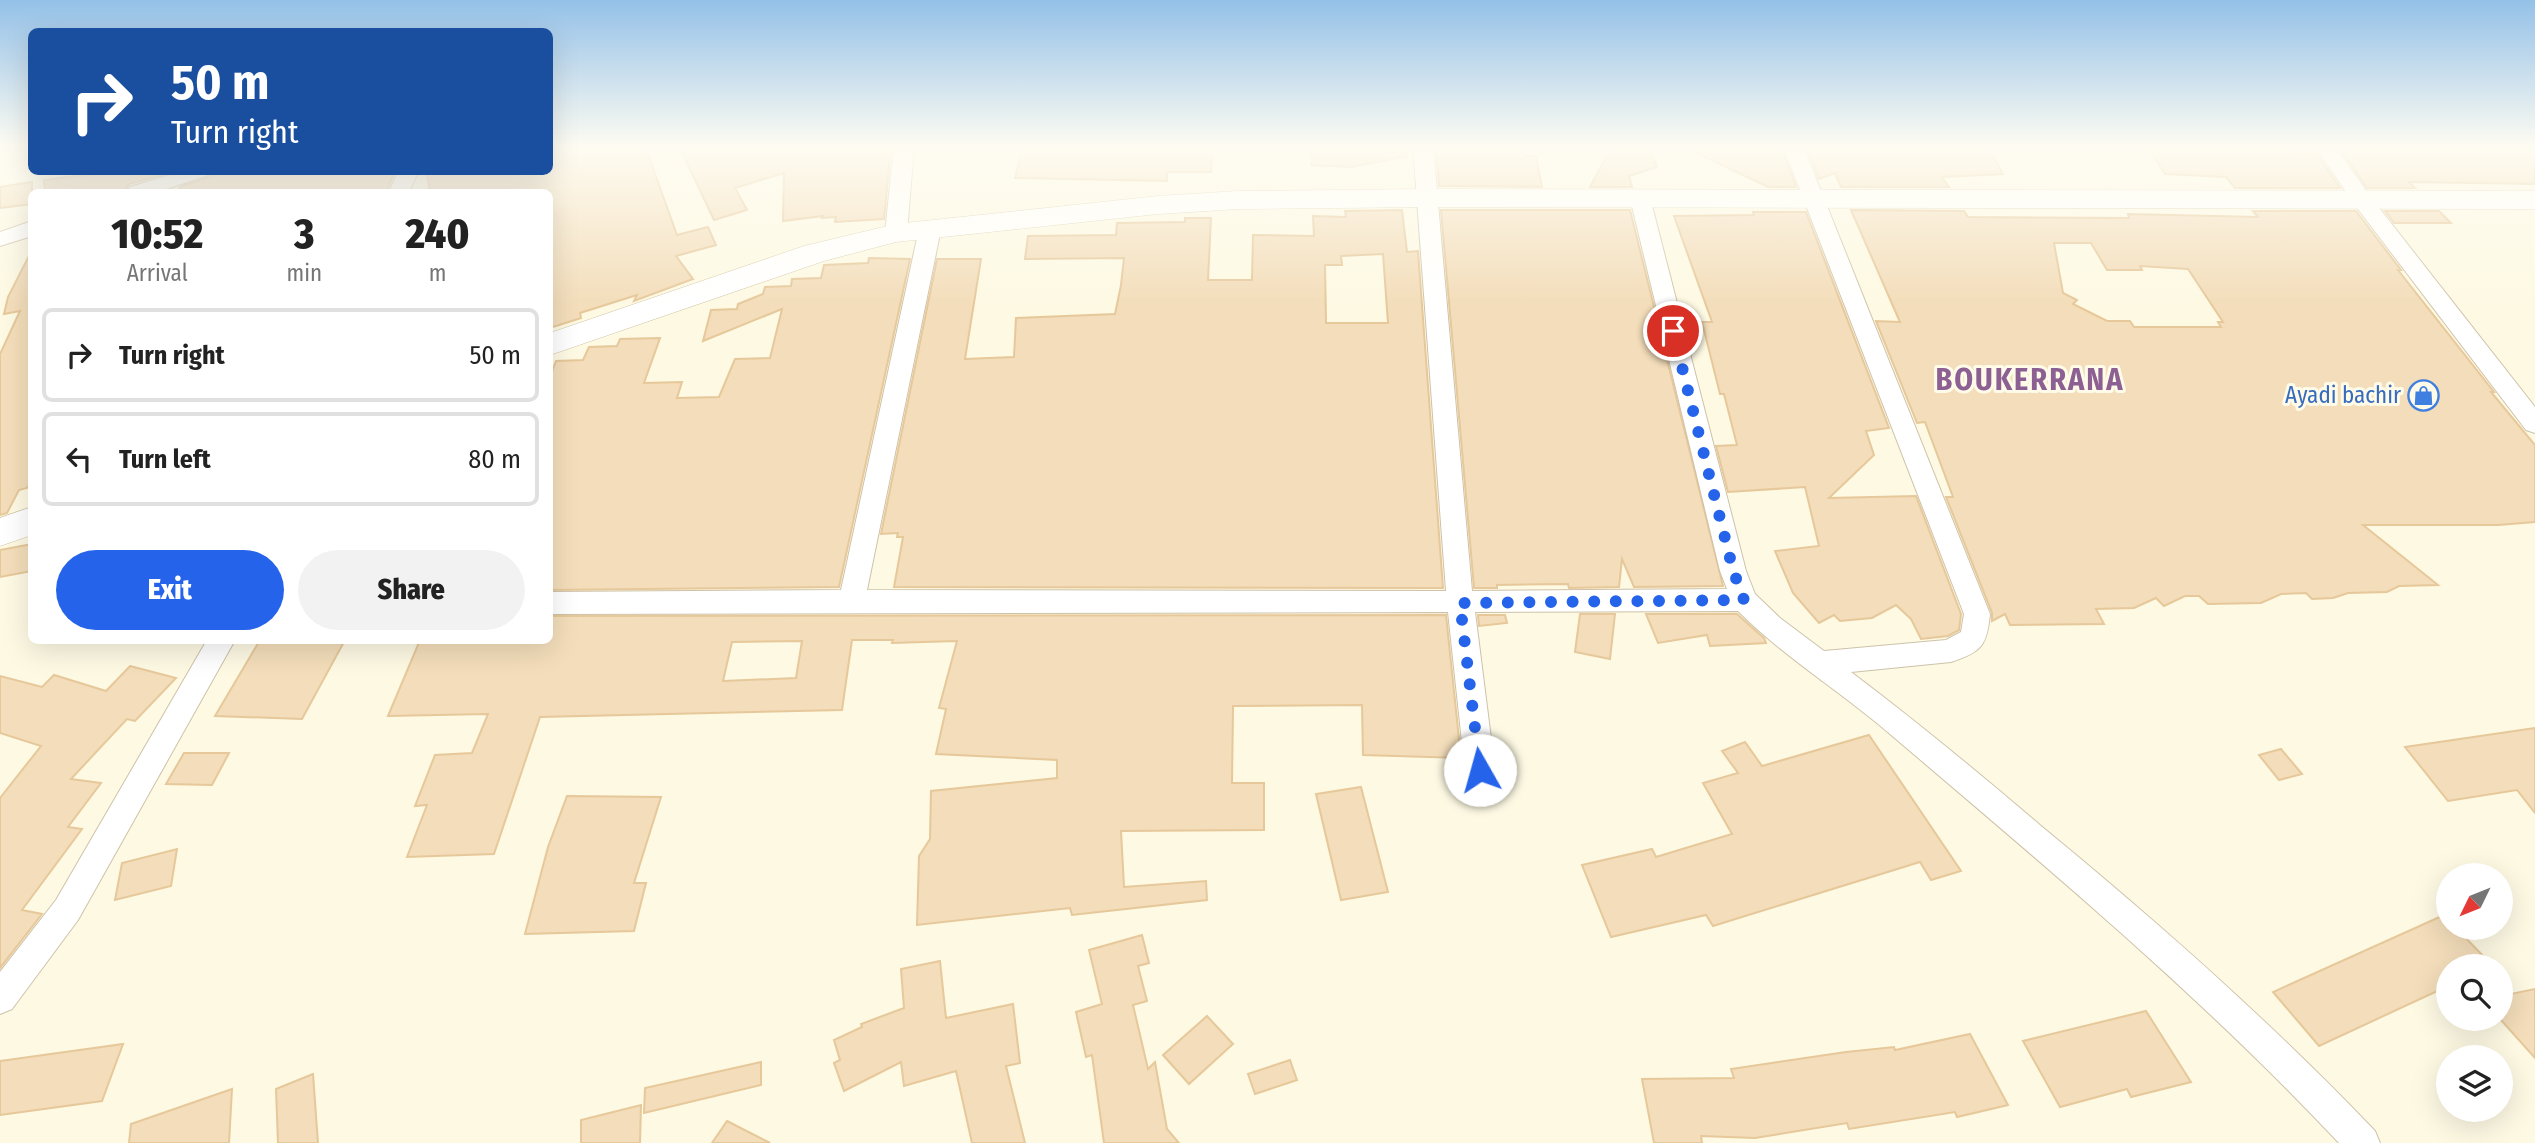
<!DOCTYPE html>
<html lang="en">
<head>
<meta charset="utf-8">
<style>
	:root { --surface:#fff; --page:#f2f2f2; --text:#222; --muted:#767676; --line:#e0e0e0; --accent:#2563eb }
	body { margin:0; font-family:"Fira Sans Condensed",sans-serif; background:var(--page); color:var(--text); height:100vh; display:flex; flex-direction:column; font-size:26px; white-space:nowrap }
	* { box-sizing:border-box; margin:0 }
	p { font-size:23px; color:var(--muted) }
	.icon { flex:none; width:38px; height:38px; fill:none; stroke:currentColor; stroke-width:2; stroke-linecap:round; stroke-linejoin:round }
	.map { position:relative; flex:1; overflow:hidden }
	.details { position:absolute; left:28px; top:189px; width:525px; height:455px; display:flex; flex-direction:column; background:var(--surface); border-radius:10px; box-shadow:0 7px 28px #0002 }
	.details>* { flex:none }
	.guide { position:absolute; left:28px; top:28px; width:525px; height:147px; border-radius:10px; box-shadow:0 7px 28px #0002; background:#1a4fa0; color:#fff; overflow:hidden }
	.needle { width:46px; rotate:227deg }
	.tools { position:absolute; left:2436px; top:863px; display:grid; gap:14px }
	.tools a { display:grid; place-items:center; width:77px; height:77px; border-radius:50%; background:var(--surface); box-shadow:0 7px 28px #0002; font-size:35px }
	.pin { position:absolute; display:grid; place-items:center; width:60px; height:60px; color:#fff; margin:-30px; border:4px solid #fff; border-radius:50%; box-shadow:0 2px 7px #0007 }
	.me { position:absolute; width:77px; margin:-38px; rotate:353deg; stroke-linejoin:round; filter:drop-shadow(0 0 5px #0008) }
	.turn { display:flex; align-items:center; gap:24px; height:147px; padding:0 28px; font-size:32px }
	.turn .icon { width:91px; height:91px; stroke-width:2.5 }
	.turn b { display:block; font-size:49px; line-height:60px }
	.eta { display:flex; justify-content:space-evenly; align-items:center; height:119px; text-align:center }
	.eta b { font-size:42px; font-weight:800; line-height:49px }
	.primary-button { display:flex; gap:14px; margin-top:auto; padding:14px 28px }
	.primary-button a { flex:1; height:80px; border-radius:42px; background:var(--accent); color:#fff; font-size:28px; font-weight:800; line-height:80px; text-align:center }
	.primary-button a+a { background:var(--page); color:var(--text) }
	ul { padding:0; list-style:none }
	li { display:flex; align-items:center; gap:21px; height:94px; margin:0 14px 10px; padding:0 14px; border:4px solid var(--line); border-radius:10px }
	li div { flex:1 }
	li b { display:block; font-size:26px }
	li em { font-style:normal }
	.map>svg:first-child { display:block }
	.building { fill:#f3ddba; stroke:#e6c89a; stroke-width:2; fill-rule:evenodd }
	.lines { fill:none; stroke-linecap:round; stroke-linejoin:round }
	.street-casing { stroke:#cec2a9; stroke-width:2 }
	.secondary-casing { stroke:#d1c4a6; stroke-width:1 }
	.street { fill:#fff; fill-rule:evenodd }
	.secondary { fill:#fff; fill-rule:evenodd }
	.route { stroke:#2563eb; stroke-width:12; stroke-dasharray:0 21.6 }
	.labels { text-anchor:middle; stroke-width:6; stroke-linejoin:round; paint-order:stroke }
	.shop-label { font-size:23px; fill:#366cbe; stroke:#fffbe9; text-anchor:end }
	.district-label { font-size:30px; font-weight:bold; letter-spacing:2px; fill:#8c6092; stroke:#fffbe9 }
</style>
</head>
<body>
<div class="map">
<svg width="2535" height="1143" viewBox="0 0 2535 1143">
	<rect width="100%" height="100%" fill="#fdf9e3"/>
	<g class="building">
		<polygon points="550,146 645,146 677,235 708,227 716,245 676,256 693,279 634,301 637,295 580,313 581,318 550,328 550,192 430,192 427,174 439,172 550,172"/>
		<polygon points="679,146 891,146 884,219 835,222 836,217 822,218 823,216 783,221 784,173 735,188 747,210 714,220"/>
		<polygon points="1193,146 1212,146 1211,172 1167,172 1167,181 1015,178 1023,147 1178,149 1192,148"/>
		<polygon points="1313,146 1406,146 1407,156 1351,167 1311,165"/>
		<polygon points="1487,146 1523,146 1525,156 1536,156 1542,187 1439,186 1436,147 1488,149"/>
		<polygon points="1612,146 1647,146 1657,167 1629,176 1632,187 1590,187"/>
		<polygon points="1682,146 1781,146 1796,187 1768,187"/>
		<polygon points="1806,146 1988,146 2003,174 1942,177 1949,187 1841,187 1835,173 1819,179"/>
		<polygon points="2289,146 2295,154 2317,154 2340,188 2235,188 2226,177 2165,174 2149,150 2187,150 2185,147"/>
		<polygon points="2349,146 2535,146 2535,184 2409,182 2415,188 2367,188 2343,153 2354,152"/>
		<polygon points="108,172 173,172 129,184 124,192 45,192 44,180"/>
		<polygon points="212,172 394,172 394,174 386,192 176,192 182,186 207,178"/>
		<polygon points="32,182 32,204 0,208 0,187"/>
		<path d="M1402 210 1407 252 1418 251 1443 588 894 587 903 537H897L898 533 881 534 937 259H981L965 359 1014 357 1016 318 1115 314 1121 285 1124 258 1025 259 1028 236 1116 235 1117 223 1185 222V218H1211L1208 280H1252L1253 235 1314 236 1313 216 1346 217 1345 211ZM1383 254 1388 323H1326L1325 265H1342L1341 256Z"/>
		<polygon points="1441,210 1630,210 1723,586 1634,587 1622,559 1619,587 1569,588 1568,584 1497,585 1497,588 1474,588"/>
		<path d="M1851 210 1964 211 1968 217 2129 218 2128 214 2258 217 2253 211H2356L2401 270H2398L2494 392H2491L2535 445V522L2498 525H2363L2438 585 2399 586 2387 592 2348 593 2333 598 2312 599 2306 593 2281 594 2261 603 2208 604 2199 596H2185L2164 606 2156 598 2134 608 2096 609 2104 624 2010 625 2005 614 1992 621V613L1946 497H1953L1925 422 1917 423 1876 321 1900 322ZM2054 243H2091L2107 270H2142L2140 266 2188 269 2223 322H2218L2221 327H2134L2130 321H2107L2073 304 2077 300 2063 293Z"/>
		<polygon points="2385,211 2439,211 2451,223 2394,223"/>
		<polygon points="1753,212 1806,212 1889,428 1866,431 1874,455 1829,498 1916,496 1961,614 1959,630 1948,636 1921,639 1911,619 1896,605 1872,618 1840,621 1834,615 1819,623 1793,593 1775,551 1819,546 1805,487 1728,492 1716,446 1737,445 1724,394 1720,394 1702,322 1712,322 1674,216 1754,215"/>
		<polygon points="32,250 32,480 27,488 19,490 7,513 0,515 0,354 20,311 4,314 8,297"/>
		<polygon points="869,258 910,259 839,587 550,590 550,377 556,361 583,360 589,347 617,346 620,339 660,338 644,383 682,382 677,398 719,397 735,359 770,358 782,309 703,341 711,310 737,309 738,304 763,294 765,287 791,286 792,279 821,278 824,265 868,263"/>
		<polygon points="32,544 32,571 0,577 0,550"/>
		<polygon points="1580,614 1615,614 1610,659 1575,652"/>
		<polygon points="1646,614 1737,614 1764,638 1766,643 1710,646 1707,635 1658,643"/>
		<path d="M1446 615 1461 758 1363 755 1362 705 1233 706 1232 783H1264V830L1121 831 1124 887 1206 881 1207 900 1072 915 1070 908 917 925 919 856 930 839 931 791 1057 778V760L936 754 946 709 939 708 957 641 892 643 893 640H852L842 710 540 717 494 854 407 857 427 805 415 806 435 755 472 753 488 714 388 716 420 640H550V616ZM802 641 796 678 723 681 732 642Z"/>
		<polygon points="1478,615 1505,615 1507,623 1479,626"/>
		<polygon points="260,640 345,640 302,719 215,716"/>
		<polygon points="130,666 176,678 135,721 127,719 71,779 101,783 68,827 82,829 22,910 42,914 0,968 0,798 41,746 0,733 0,676 42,687 54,675 106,691"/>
		<polygon points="2535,728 2535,813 2517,790 2448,801 2405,747"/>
		<polygon points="1869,735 1961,871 1931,880 1920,862 1713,926 1706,915 1611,937 1582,865 1652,849 1656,857 1732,834 1703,783 1738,773 1722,751 1745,742 1762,766"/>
		<polygon points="2281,749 2302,774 2279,780 2259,755"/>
		<polygon points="184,753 229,753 212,785 166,784"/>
		<polygon points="1361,787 1388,892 1341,900 1316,794"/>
		<polygon points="567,796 661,797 634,883 646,883 634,931 525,934 548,847"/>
		<polygon points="177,849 171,886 115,900 122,863"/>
		<polygon points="2444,915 2448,919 2448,928 2456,928 2493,966 2448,966 2448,986 2319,1046 2273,992"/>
		<polygon points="1142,935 1149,963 1138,966 1147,1001 1133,1005 1148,1069 1155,1062 1167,1129 1179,1143 1104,1143 1092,1055 1086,1057 1076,1012 1102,1004 1089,950"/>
		<polygon points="940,961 946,1018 1013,1004 1020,1063 1006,1066 1025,1143 972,1143 956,1071 904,1086 901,1062 844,1091 834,1063 840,1060 834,1040 862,1027 861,1024 904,1008 901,969"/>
		<polygon points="2535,989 2535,1058 2501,1020 2501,996"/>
		<polygon points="2146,1011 2191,1082 2131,1097 2127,1089 2060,1107 2023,1041"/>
		<polygon points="1207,1016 1233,1044 1189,1084 1163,1055"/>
		<polygon points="1970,1034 2008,1105 1957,1117 1955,1112 1849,1129 1847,1123 1755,1138 1701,1136 1702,1143 1654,1143 1642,1079 1734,1078 1731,1069 1846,1052 1894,1047 1895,1050"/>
		<polygon points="123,1044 102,1101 0,1115 0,1061"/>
		<polygon points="1290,1060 1297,1080 1255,1094 1248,1074"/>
		<polygon points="761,1062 761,1085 644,1113 645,1088"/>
		<polygon points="313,1074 318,1143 278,1143 276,1089"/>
		<polygon points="232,1089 229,1143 129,1143 131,1124"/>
		<polygon points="641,1105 640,1143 581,1143 581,1120"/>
		<polygon points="727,1121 770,1143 712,1143"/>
	</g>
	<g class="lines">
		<defs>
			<g id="street">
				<polygon points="894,146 914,146 907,233 904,238 888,238 885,233"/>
				<path d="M1413 146H1433L1472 591 1727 589 1720 571 1630 198 1633 193H1647L1650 198 1746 571 1755 594 1780 618 1824 651 1946 640 1961 632 1964 614 1783 146H1803L1990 614C1987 645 1982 652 1951 662L1851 672C1916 721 1979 773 2041 826 2158 922 2271 1022 2375 1131L2380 1143H2339C2200 995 2044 865 1890 734 1840 691 1784 657 1738 611L1475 612 1495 770 1490 779 1480 783 1470 779 1465 770 1448 612 550 614V592L841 590 919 229 923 224H937L941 229 867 590 1446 591Z"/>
				<polygon points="2315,146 2335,146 2369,195 2535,407 2535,433 2526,430 2355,205"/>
				<polygon points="180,172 209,172 206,176 157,192 127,192 130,187"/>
				<polygon points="398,172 418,172 409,192 389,192"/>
				<polygon points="32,221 32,236 0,246 0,232"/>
				<polygon points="207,640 235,640 78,920 12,1009 0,1014 0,972 56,900"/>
			</g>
			<g id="secondary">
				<polygon points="1429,189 2535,191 2535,209 1429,207 1238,209 1158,214 896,242 824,261 550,355 550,333 804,246 896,224 1158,196 1238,191"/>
				<polygon points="32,507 32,535 0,546 0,518"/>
			</g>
		</defs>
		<use href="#street" class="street-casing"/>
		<use href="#secondary" class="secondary-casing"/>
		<use href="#street" class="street"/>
		<use href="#secondary" class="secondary"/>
	</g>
	<linearGradient id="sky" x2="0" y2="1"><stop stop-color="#94c1e8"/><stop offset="0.48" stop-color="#fefcf2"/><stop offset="1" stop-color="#fefcf2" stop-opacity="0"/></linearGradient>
	<rect width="2535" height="306" fill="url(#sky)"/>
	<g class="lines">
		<polyline class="route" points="1480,770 1460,603 1744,600 1733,570 1673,331"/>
	</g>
	<defs>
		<symbol id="shop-ring" viewBox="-11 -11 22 22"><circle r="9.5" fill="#fffbe9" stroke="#3f7fe0" stroke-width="1.5"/><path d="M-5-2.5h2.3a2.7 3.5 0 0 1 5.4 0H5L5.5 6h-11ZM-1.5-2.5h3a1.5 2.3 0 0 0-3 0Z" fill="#3f7fe0"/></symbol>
	</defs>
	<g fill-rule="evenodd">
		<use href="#shop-ring" x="2406" y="378" width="35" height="35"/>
	</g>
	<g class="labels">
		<g class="shop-label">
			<text x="2401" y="403">Ayadi bachir</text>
		</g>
		<g class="district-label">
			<text x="2030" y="390">BOUKERRANA</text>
		</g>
	</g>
</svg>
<div class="tools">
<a><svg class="needle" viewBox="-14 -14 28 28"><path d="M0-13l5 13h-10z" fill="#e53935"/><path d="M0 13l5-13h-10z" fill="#767676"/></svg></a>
<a><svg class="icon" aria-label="search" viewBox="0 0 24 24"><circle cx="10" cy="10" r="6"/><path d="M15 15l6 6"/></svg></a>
<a><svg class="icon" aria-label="layers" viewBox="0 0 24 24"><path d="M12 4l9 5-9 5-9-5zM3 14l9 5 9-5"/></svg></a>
</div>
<div class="pin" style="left:1673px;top:331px;background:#d93025"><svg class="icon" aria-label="arrive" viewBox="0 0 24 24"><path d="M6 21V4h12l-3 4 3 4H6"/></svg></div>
<svg class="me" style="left:1480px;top:770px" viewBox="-20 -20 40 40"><circle r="19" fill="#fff"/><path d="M0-13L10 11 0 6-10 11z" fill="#2563eb"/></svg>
<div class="guide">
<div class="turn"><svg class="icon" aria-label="right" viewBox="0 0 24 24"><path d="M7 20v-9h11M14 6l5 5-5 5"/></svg><div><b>50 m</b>Turn right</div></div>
</div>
<section class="details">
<div class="eta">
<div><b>10:52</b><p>Arrival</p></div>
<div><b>3</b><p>min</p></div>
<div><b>240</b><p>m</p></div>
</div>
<ul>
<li><svg class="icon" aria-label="right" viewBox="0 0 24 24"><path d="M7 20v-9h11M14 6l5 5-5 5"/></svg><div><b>Turn right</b></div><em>50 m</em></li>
<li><svg class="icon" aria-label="left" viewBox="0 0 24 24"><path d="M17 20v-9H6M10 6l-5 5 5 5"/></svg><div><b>Turn left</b></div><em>80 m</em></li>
</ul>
<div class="primary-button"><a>Exit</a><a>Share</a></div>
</section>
</div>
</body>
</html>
